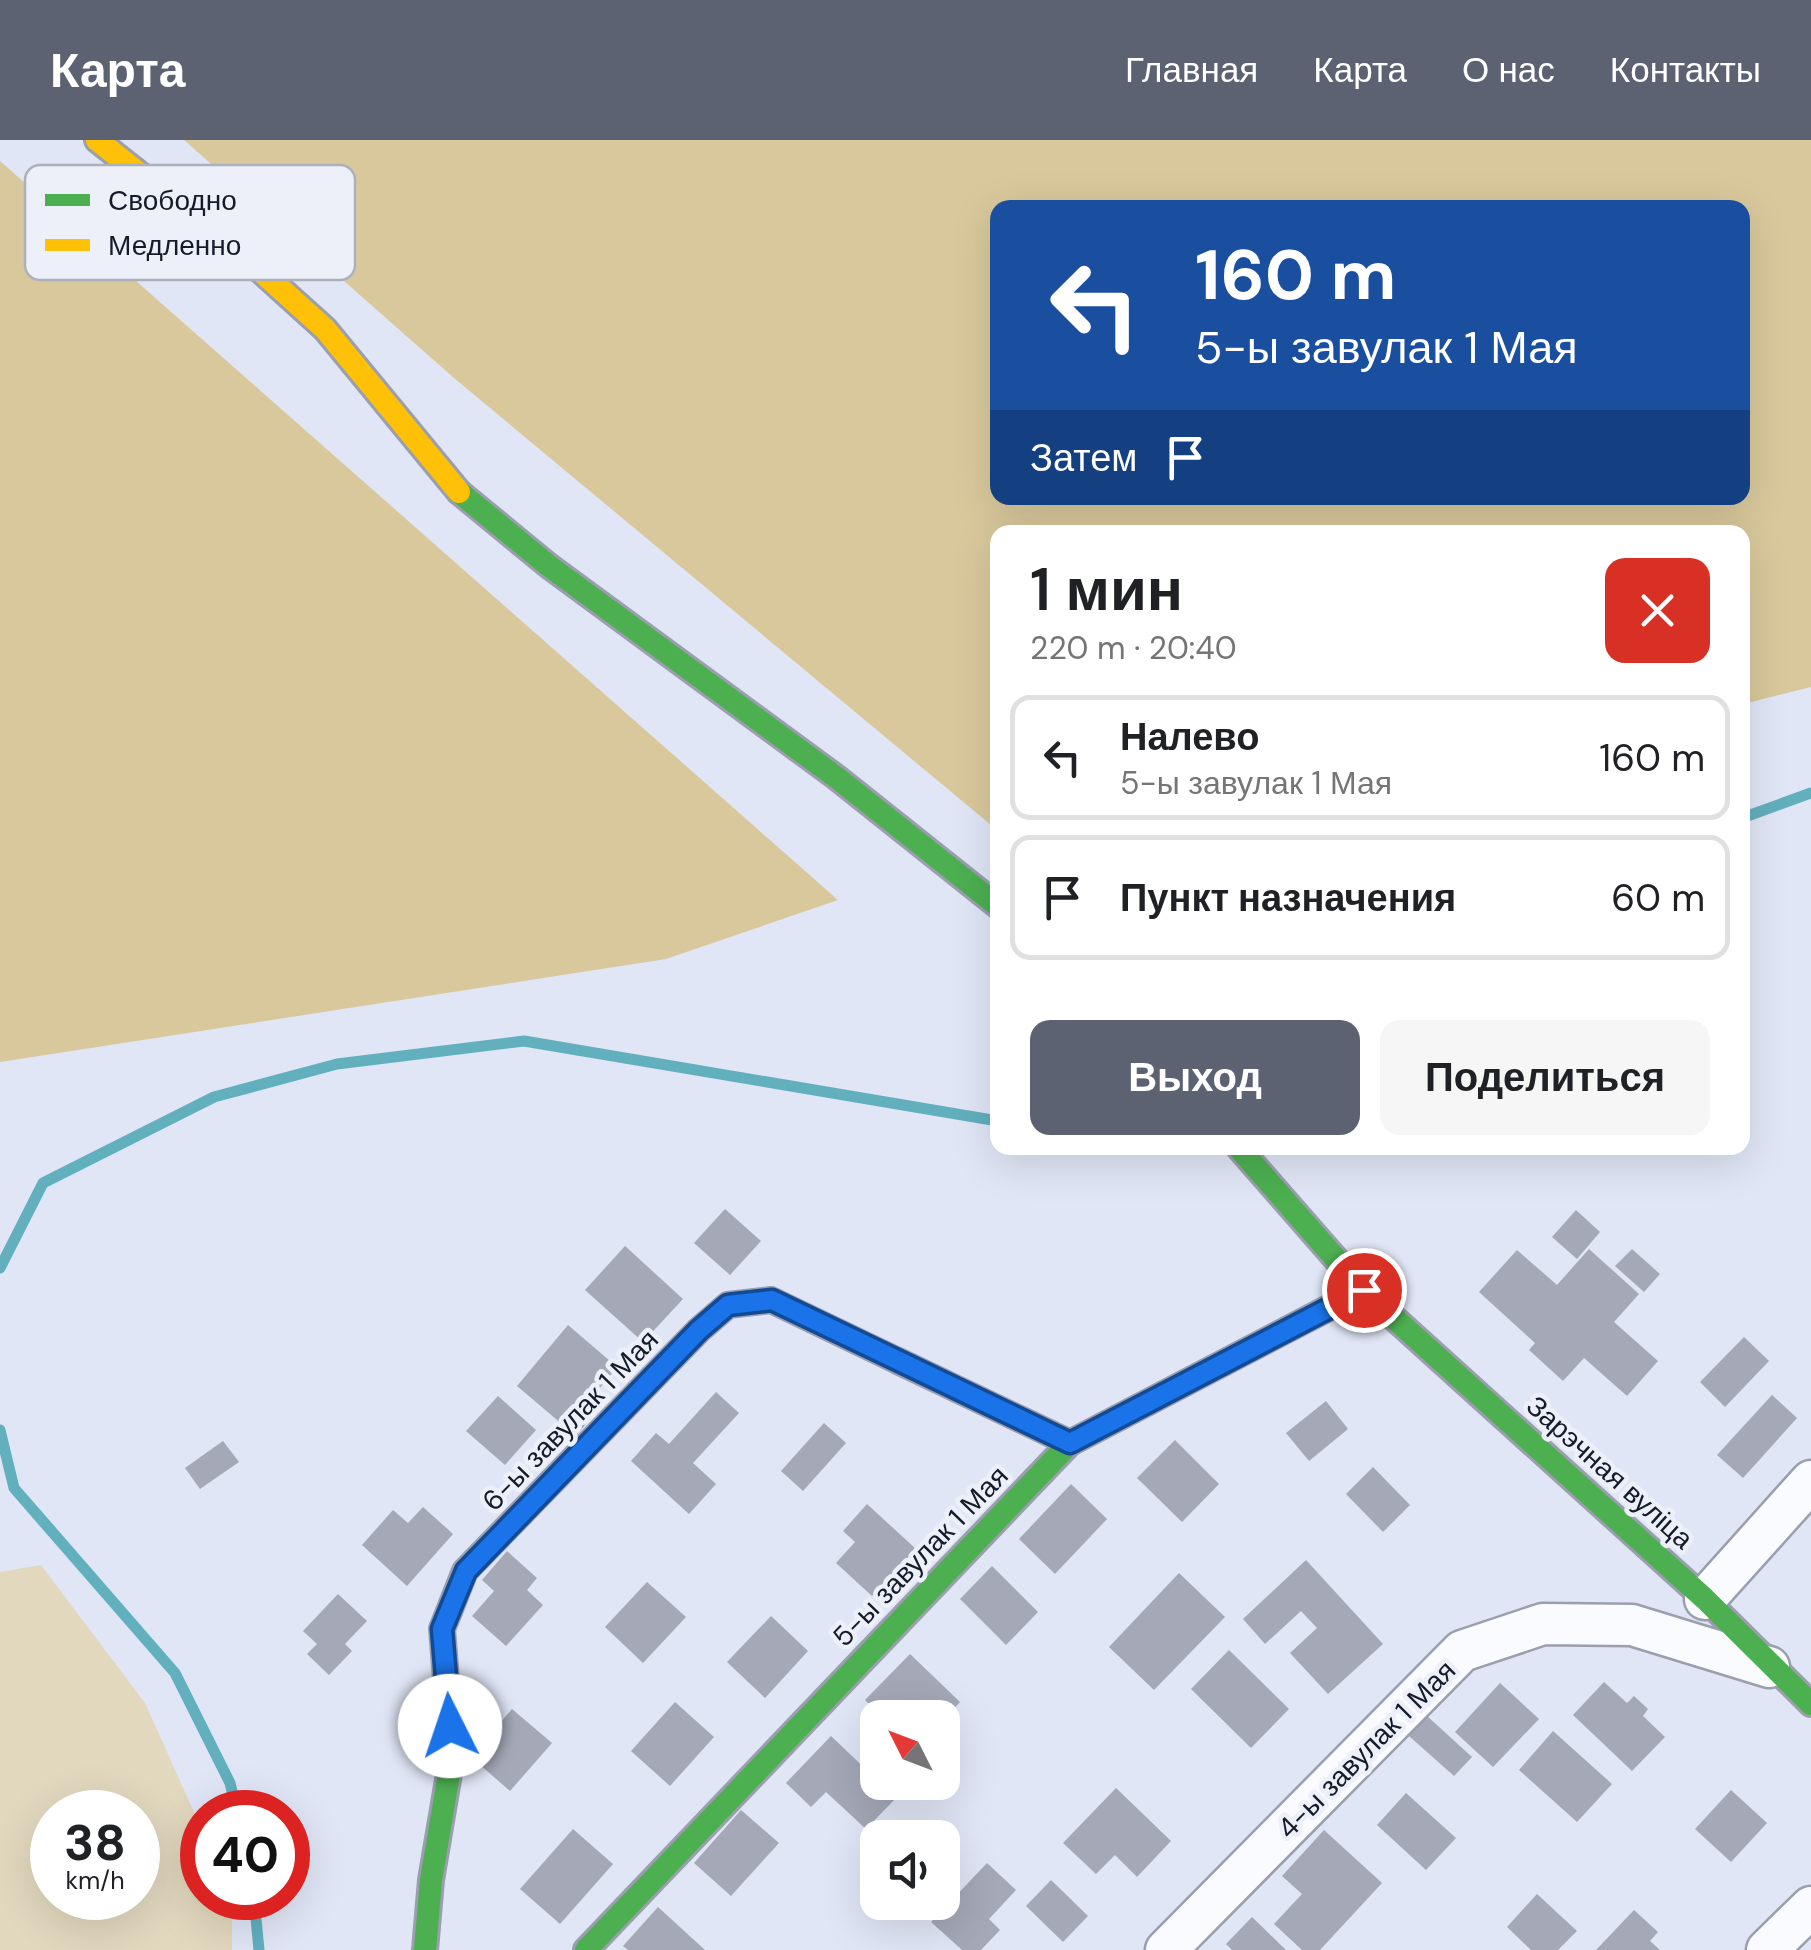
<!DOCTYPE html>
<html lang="ru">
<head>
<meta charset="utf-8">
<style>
	:root { --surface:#fff; --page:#f6f6f6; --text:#202124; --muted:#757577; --line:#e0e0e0; --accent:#5c6272 }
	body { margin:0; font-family:"DM Sans",sans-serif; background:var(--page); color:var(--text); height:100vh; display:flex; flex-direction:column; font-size:38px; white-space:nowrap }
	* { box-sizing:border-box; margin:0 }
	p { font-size:32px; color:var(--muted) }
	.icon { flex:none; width:55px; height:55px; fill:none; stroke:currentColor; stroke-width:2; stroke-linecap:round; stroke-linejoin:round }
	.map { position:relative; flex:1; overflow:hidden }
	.side { position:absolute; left:990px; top:385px; width:760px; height:630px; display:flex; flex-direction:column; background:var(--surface); border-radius:20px; box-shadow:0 10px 40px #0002 }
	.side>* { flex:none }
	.guide { position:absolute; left:990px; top:60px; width:760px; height:305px; border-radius:20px; box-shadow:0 10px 40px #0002; background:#1a4fa0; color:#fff; overflow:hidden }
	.needle { width:65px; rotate:312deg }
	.buttons { position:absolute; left:860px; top:1560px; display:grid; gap:20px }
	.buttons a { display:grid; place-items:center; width:100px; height:100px; border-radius:20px; background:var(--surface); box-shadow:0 10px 40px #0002; font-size:50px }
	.speed { position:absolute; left:30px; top:1650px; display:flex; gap:20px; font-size:50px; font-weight:700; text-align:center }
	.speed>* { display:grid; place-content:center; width:130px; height:130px; border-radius:50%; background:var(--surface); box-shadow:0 10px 40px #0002; line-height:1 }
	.speed small { font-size:25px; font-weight:400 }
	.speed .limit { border:15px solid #d22; background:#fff; color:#111 }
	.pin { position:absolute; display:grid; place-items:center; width:85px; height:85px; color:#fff; margin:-42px; border:5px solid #fff; border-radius:50%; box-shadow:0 2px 10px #0007 }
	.me { position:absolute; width:110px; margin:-55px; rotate:356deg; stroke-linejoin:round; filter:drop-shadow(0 0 8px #0008) }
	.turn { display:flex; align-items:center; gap:35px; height:210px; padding:0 40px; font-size:45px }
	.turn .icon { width:130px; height:130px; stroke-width:2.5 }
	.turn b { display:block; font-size:70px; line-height:85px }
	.then { display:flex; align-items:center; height:95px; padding:0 40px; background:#0003; gap:20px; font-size:38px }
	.round { display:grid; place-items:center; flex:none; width:105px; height:105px; border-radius:20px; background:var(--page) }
	.headline { display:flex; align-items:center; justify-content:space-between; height:170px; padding:0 40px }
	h1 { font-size:60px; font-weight:600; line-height:75px }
	.cta { display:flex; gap:20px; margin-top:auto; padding:20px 40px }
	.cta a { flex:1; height:115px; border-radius:20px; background:var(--accent); color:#fff; font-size:40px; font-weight:600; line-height:115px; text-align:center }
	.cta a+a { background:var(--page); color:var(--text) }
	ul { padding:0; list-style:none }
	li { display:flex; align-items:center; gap:30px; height:125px; margin:0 20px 15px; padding:0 20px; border:5px solid var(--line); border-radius:20px }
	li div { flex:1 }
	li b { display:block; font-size:38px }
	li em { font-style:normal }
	header { display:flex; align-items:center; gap:60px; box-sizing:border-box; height:140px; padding:0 50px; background:var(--accent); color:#fff }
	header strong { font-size:48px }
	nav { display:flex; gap:55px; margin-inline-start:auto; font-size:35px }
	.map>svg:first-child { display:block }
	.green { fill:#e2d8be; fill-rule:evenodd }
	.forest { fill:#d9c89c; fill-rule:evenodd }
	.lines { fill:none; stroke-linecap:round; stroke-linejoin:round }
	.stream { stroke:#62afbe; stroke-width:11 }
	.building { fill:#a4a8b7 }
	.street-casing { stroke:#9a9ead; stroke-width:45 }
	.fast-casing { stroke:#9a9ead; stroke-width:28 }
	.slow-casing { stroke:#9a9ead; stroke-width:28 }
	.street { stroke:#fafbfe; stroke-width:40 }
	.fast { stroke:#4caf50; stroke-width:22 }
	.slow { stroke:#ffc107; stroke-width:22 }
	.route-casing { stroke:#114b97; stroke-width:25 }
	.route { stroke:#1a73e8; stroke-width:18 }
	.labels { text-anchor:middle; stroke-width:9; stroke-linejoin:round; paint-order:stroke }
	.street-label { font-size:28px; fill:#151b2b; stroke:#edf0f9 }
	.key { fill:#edf0f9; stroke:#acb0bb; stroke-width:2.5 }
	.key-label { font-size:28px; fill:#151b2b }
</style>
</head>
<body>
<header>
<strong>Карта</strong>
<nav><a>Главная</a><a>Карта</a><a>О нас</a><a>Контакты</a></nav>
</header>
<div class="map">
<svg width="1811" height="1810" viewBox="0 0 1811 1810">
	<rect width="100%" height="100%" fill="#e0e6f6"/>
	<path class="green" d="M41 1425 145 1563 202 1690V1758H232V1810H0V1432ZM52 1672H138V1758H52Z"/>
	<g class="forest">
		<path d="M184 0H1811V547L1743 564 1742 392H998L997 690 454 238ZM998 68H1742V358H998Z"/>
		<polygon points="0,21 838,760 666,819 0,922"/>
	</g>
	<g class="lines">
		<g class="stream">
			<polyline points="1742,678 1811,653"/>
			<polyline points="0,1128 43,1043 214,957 337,924 524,901 998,981"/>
			<polyline points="0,1290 14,1348 175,1533 230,1643 237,1672"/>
			<polyline points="254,1758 259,1810"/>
		</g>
	</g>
	<g class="building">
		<polygon points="725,1069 761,1101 730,1135 694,1103"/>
		<polygon points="1576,1070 1600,1092 1577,1119 1552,1097"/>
		<polygon points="625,1106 683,1159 643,1202 585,1150"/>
		<polygon points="1589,1109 1639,1154 1614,1182 1658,1221 1627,1256 1584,1218 1563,1241 1529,1210 1535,1203 1479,1152 1517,1110 1557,1145"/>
		<polygon points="1632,1109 1660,1134 1644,1152 1615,1126"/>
		<polygon points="568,1185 617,1227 586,1265 595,1273 576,1296 517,1246"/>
		<polygon points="1744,1197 1769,1221 1725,1267 1700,1242"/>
		<polygon points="716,1252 739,1273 693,1323 716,1344 689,1374 631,1321 656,1293 669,1304"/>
		<polygon points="1772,1255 1797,1278 1743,1338 1717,1315"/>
		<polygon points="498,1256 536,1290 505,1325 466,1291"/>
		<polygon points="1326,1261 1348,1289 1309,1321 1286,1293"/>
		<polygon points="824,1283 846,1303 803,1351 781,1331"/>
		<polygon points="1175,1300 1219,1344 1182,1382 1137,1338"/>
		<polygon points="223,1301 239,1322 200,1349 185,1328"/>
		<polygon points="1373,1327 1410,1365 1383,1392 1346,1354"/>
		<polygon points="1071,1344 1107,1379 1055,1434 1019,1399"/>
		<polygon points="867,1364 916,1409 872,1456 836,1423 855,1402 843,1391"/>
		<polygon points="423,1367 453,1394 407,1446 362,1405 393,1370 408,1383"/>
		<polygon points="507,1411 537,1438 527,1450 543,1465 506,1506 472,1476 494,1451 482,1440"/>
		<polygon points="1306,1420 1383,1504 1328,1554 1290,1513 1317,1488 1301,1471 1265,1504 1243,1479"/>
		<polygon points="992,1426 1038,1472 1006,1505 960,1459"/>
		<polygon points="1179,1433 1225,1477 1154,1550 1109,1507"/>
		<polygon points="647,1442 686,1477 643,1523 605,1487"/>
		<polygon points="338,1454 367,1481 345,1504 352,1511 329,1535 307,1514 317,1504 303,1491"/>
		<polygon points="771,1476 808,1511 765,1558 727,1522"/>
		<polygon points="1229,1510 1289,1569 1251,1608 1191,1549"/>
		<polygon points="910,1514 960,1562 942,1581 942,1578 883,1578 865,1560"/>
		<polygon points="1604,1542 1627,1563 1634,1556 1648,1569 1643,1576 1665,1597 1632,1631 1573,1575"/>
		<polygon points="1500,1543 1539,1579 1493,1627 1455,1592"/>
		<polygon points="675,1562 714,1597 670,1646 631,1611"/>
		<polygon points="512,1569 552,1603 510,1651 471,1617"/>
		<polygon points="1427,1576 1472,1617 1454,1636 1409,1596"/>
		<polygon points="1553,1591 1612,1644 1577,1682 1519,1630"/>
		<polygon points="831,1596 896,1658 866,1689 826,1652 811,1667 786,1643"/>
		<polygon points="1116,1648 1171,1701 1137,1737 1115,1715 1096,1734 1063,1703"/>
		<polygon points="1731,1650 1767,1683 1731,1722 1695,1689"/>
		<polygon points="1406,1653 1456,1698 1426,1730 1377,1685"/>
		<polygon points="741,1670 779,1703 731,1756 694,1723"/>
		<polygon points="573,1689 613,1724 560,1784 520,1749"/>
		<polygon points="1324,1690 1382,1743 1320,1810 1302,1810 1274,1784 1302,1754 1282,1736"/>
		<polygon points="987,1723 1016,1750 989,1779 1000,1790 981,1810 962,1810 931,1782"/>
		<polygon points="1051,1740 1088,1776 1063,1802 1026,1766"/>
		<polygon points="1537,1754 1577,1791 1558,1810 1531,1810 1507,1787"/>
		<polygon points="658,1767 705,1810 628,1810 623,1806"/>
		<polygon points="1634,1770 1658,1792 1650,1801 1660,1810 1596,1810"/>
		<polygon points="1252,1777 1286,1810 1232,1810 1226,1804"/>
	</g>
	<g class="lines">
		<defs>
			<g id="street">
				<polyline points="1705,1459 1811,1341"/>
				<polyline points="1166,1810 1462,1511 1543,1484 1632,1485 1769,1527"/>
				<polyline points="1767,1810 1811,1767"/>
			</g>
			<g id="fast">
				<polyline points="459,352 549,426 836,637 998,766"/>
				<polyline points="1239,1008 1363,1150 1705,1459 1811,1564"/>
				<polyline points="425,1810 431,1740 452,1616 442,1489 465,1431 699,1190 728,1165 771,1160 898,1221"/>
				<polyline points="586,1810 1070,1303 1363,1150"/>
			</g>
			<g id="slow">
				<polyline points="97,0 253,124 325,189 459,352"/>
				<polyline points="898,1221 1070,1303"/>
			</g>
		</defs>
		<use href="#street" class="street-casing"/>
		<use href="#fast" class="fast-casing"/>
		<use href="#slow" class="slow-casing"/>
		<use href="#street" class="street"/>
		<use href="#fast" class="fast"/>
		<use href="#slow" class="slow"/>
	</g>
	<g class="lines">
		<defs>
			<polyline id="route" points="450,1586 442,1489 466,1431 699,1190 728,1165 772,1160 1070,1303 1364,1150"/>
		</defs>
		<use href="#route" class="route-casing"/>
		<use href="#route" class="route"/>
	</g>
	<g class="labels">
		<g class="street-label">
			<text transform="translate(570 1280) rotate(-46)" y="10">6-ы завулак 1 Мая</text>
			<text transform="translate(1610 1332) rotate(42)" y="10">Зарэчная вуліца</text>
			<text transform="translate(920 1416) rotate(-46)" y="10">5-ы завулак 1 Мая</text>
			<text transform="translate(1366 1609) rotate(-45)" y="10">4-ы завулак 1 Мая</text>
		</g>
	</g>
	<rect x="25" y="25" width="330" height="115" rx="15" class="key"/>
	<rect x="45" y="54" width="45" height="12" fill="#4caf50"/>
	<rect x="45" y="99" width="45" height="12" fill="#ffc107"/>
	<g class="key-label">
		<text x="108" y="70">Свободно</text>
		<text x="108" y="115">Медленно</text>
	</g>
</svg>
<div class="buttons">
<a><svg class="needle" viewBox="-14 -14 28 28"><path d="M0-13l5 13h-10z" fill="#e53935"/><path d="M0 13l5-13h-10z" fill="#757577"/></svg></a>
<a><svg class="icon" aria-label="sound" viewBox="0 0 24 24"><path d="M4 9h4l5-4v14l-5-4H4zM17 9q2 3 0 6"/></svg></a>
</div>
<div class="speed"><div>38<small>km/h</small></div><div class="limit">40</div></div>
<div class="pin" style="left:1364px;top:1150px;background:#d93025"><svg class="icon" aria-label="arrive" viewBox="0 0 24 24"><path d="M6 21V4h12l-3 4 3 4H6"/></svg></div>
<svg class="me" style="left:450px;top:1586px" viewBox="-20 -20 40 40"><circle r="19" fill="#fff"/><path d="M0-13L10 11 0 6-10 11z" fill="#1a73e8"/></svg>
<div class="guide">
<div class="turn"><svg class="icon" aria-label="left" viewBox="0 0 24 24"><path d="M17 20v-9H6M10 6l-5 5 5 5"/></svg><div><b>160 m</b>5-ы завулак 1 Мая</div></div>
<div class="then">Затем<svg class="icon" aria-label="arrive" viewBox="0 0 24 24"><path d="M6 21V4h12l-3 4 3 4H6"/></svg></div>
</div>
<section class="side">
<div class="headline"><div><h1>1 мин</h1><p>220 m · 20:40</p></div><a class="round" style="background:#d93025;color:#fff"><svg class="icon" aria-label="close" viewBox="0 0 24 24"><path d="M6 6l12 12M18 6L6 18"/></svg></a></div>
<ul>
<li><svg class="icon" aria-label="left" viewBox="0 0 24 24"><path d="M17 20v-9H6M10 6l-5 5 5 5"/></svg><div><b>Налево</b><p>5-ы завулак 1 Мая</p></div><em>160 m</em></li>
<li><svg class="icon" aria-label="arrive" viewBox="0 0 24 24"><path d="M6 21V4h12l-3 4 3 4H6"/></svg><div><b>Пункт назначения</b></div><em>60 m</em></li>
</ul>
<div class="cta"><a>Выход</a><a>Поделиться</a></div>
</section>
</div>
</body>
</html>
